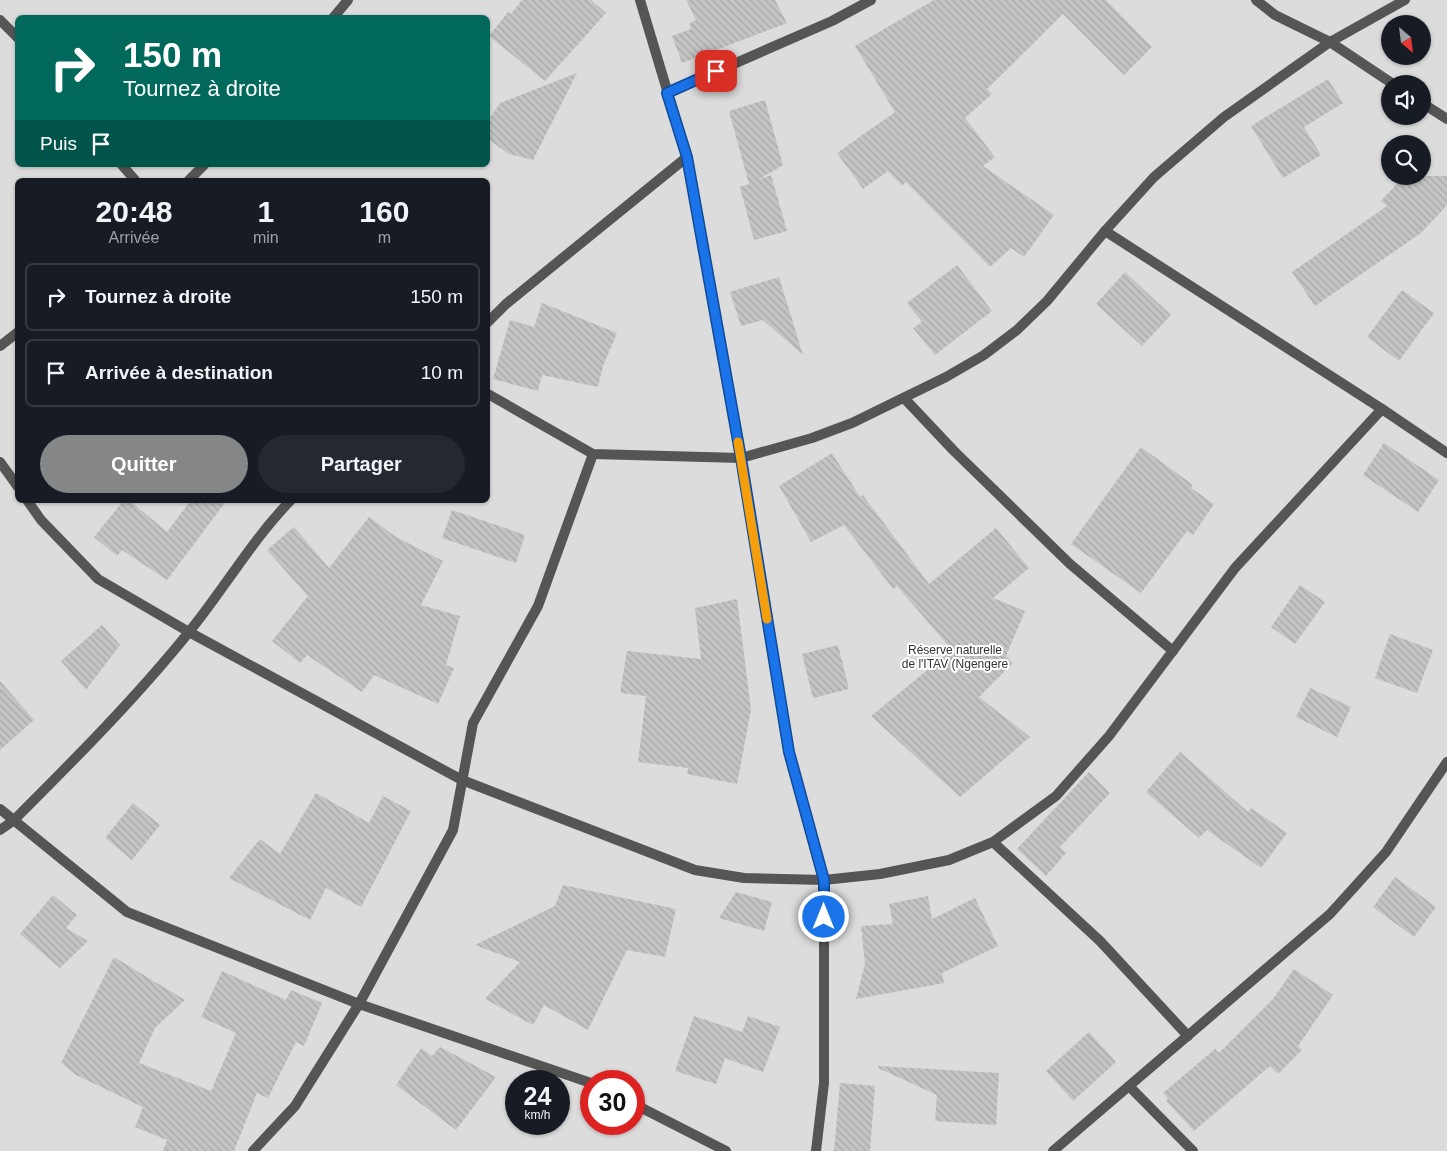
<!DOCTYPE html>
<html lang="fr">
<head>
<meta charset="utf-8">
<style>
	:root { --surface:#171b24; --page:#242831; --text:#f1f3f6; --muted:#9ea1a6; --line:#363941; --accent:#858687 }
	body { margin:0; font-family:Arial,sans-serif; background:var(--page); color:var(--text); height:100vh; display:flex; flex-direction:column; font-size:19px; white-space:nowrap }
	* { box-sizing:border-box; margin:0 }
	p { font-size:16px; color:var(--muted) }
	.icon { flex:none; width:28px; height:28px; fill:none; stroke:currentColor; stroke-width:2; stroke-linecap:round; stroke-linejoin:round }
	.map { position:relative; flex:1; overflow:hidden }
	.side { position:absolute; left:15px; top:178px; width:475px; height:325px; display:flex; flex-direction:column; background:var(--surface); border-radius:8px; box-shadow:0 1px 4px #0004 }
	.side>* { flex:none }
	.guide { position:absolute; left:15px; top:15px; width:475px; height:152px; border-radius:8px; box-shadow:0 1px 4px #0004; background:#00695c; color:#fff; overflow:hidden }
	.needle { width:32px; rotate:152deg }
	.tools { position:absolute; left:1381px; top:15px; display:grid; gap:10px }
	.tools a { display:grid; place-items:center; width:50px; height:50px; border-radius:50%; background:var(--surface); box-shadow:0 1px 4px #0004; font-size:25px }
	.speed { position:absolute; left:505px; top:1070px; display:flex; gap:10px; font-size:25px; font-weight:700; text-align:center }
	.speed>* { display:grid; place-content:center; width:65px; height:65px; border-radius:50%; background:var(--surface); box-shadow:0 1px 4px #0004; line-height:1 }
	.speed small { font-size:12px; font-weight:400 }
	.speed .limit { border:8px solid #d22; background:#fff; color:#111 }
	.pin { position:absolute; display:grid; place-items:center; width:42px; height:42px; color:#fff; margin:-21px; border-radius:10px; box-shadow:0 2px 8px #0006 }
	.me { position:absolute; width:55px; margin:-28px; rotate:0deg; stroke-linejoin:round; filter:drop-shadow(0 0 4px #0008) }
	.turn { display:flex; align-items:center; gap:18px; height:105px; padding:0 25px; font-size:22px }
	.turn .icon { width:65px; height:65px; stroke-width:2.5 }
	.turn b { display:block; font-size:35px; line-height:42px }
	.then { display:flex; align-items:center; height:48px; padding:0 25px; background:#0003; gap:10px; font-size:19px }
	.eta { display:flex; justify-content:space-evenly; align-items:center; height:85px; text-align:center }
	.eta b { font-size:30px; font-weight:600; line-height:35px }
	.action { display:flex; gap:10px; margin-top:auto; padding:10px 25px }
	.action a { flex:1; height:58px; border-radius:30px; background:var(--accent); color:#fff; font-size:20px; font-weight:600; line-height:58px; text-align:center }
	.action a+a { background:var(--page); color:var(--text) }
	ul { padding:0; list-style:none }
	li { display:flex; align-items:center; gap:15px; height:68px; margin:0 10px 8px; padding:0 15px; border:2px solid var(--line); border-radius:8px }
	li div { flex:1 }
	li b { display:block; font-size:19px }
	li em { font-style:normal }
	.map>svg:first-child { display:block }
	.green { fill:#dcdcdc; fill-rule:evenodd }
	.building { fill:url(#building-back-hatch) }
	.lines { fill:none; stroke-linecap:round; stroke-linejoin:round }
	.minor { stroke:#555; stroke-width:10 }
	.route-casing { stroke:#114b97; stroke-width:12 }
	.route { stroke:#1a73e8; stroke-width:9 }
	.slow { stroke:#f59e0b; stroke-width:9 }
	.labels { text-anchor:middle; stroke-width:4; stroke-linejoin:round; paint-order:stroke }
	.park-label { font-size:12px; fill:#333; stroke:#fff }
</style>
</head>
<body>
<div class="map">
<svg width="1447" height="1151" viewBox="0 0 1447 1151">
	<defs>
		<pattern id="building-back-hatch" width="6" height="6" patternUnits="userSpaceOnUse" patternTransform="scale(1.25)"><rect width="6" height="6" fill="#c4c4c4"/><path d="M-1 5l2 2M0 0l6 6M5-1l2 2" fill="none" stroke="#a7a7a7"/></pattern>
	</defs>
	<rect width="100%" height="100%" fill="#fff"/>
	<path class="green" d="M0 0H1447V1151H0ZM18 18H488V165H18ZM1390 24H1422V56H1390ZM1390 84H1422V116H1390ZM1390 144H1422V176H1390ZM18 180H488V500H18ZM516 1081H559V1124H516ZM591 1081H634V1124H591Z"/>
	<g class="building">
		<polygon points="522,0 591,0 606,13 545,81 489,36 508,12 511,14"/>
		<polygon points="686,0 775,0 787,23 682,63 672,36 691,29 689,24 696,20"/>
		<polygon points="934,0 1106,0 1152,47 1124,75 1063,14 987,89 992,94 965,118 995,157 983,166 1054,215 1024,257 1011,248 990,267 906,182 902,186 888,171 863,189 837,153 895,112 855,46"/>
		<polygon points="577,73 533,160 509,154 488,139 488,121 500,103"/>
		<polygon points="1328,79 1343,103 1304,127 1321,155 1283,178 1251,126"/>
		<polygon points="765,100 783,165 758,180 771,175 787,231 754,240 740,187 749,184 729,111"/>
		<polygon points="1404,176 1447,176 1447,205 1421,233 1315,306 1292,272 1387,206 1381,201"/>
		<polygon points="957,265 992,311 935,355 913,328 922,322 907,303"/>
		<polygon points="1125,272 1171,315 1142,346 1096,304"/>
		<polygon points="779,277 803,355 763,320 741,326 730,292"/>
		<polygon points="1402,290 1434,313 1399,361 1367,337"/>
		<polygon points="542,303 617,333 603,366 598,387 542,375 538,391 493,379 510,320 534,327"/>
		<polygon points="1384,443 1439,480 1418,512 1363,475"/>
		<polygon points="1141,447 1193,485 1191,488 1214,504 1193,535 1187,531 1141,593 1071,544"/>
		<polygon points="832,453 860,497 863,495 929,584 996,528 1029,568 993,598 1025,611 1006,656 1013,663 979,697 1030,737 960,797 871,716 952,650 897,586 893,589 844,525 811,542 779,486"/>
		<polygon points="124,500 129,500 167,532 191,500 227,500 167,580 122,550 117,556 94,537"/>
		<polygon points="452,510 525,535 516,563 442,538"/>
		<polygon points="369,517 396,537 443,561 421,605 460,616 446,665 454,668 438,704 374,675 362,692 307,655 300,663 272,641 308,596 267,550 294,527 329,568"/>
		<polygon points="1300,585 1325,602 1295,644 1271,627"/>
		<polygon points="737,599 751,710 737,784 687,774 688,768 638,762 646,696 620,693 627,651 701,659 695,608"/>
		<polygon points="102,625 120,645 86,690 61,661"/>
		<polygon points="1390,634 1433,650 1417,693 1375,678"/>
		<polygon points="838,645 849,689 813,698 802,654"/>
		<polygon points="0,681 34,720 0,750"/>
		<polygon points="1310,688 1351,707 1337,737 1296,717"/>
		<polygon points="1180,752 1248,812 1251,808 1287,833 1261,868 1207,830 1199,838 1146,792"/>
		<polygon points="1089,772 1110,793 1060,847 1066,853 1046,876 1017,849"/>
		<polygon points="316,793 369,823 383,796 411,811 361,907 326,888 310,920 229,878 260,839 280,854"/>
		<polygon points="133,803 160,825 132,860 105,838"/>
		<polygon points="1395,877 1436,907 1414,937 1373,907"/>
		<polygon points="563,885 676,909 665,957 627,950 588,1030 544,1005 533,1025 485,999 520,962 475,945 555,906"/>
		<polygon points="736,892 772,902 764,931 719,918"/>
		<polygon points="53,895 77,915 66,928 88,941 60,968 20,934"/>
		<polygon points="928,896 932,919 975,898 998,946 942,973 944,983 856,999 865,964 861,926 893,924 889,904"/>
		<polygon points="114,957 185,1000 155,1028 139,1063 211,1091 236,1033 201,1017 222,971 286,1000 291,990 322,1003 304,1046 296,1042 268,1098 257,1093 234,1151 163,1151 167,1140 135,1127 143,1107 76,1075 61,1063"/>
		<polygon points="1294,969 1333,995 1298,1046 1302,1050 1278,1074 1270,1066 1194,1131 1166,1101 1168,1099 1163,1093 1215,1049 1219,1053 1273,999"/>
		<polygon points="694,1016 742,1032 748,1016 780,1027 763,1072 725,1058 716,1084 675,1071"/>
		<polygon points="1089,1032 1116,1062 1073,1101 1046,1071"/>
		<polygon points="440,1047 496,1077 456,1130 396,1085 421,1048 432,1056"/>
		<polygon points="878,1066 999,1073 996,1125 935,1121 937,1095 878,1068"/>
		<polygon points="840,1083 875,1086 870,1151 834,1151"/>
	</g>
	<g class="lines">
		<g class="minor">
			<polyline points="640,0 687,157 741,458 789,752 824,880 824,1083 816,1151"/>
			<polyline points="1256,0 1275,15 1330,42 1393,84"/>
			<polyline points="333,18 348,0"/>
			<polyline points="0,20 18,38"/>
			<polyline points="667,93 832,21 871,0"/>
			<polyline points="1422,103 1447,119"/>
			<polyline points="122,165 135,180"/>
			<polyline points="189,180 204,165"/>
			<polyline points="1105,231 1382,409 1447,453"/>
			<polyline points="488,322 506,304 687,157"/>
			<polyline points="0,346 18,332"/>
			<polyline points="488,394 593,454 741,458 812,438 852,423 946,377 984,355 1017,330 1047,301 1105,231 1154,177 1224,117 1330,42 1405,0"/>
			<polyline points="904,398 954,451 1070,564 1173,651"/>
			<polyline points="0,462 18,487"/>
			<polyline points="27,500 41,520 98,579 189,632 462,780 695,870 744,878 824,880 880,874 949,860 993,842 1056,796 1109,736 1235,568 1382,409"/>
			<polyline points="0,809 127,912 359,1004 591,1083"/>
			<path d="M0 830 13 821C74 760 135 699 189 632 224 589 252 540 291 500"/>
			<polyline points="993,842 1100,941 1188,1036"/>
			<polyline points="1129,1086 1193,1151"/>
			<polyline points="634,1104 726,1151"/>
			<polyline points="253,1151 295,1106 359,1004 453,830 473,723 538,606 593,454"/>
			<polyline points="1053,1151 1330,914 1386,852 1447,762"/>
		</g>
	</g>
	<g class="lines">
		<defs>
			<polyline id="route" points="716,71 667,93 687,157 741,458 789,752 824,880 824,917"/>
		</defs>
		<use href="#route" class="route-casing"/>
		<use href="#route" class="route"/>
		<polyline class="slow" points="738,442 767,619"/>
	</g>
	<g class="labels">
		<g class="park-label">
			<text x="955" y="654">Réserve naturelle<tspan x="955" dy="14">de l'ITAV (Ngengere</tspan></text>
		</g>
	</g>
</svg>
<div class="tools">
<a><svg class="needle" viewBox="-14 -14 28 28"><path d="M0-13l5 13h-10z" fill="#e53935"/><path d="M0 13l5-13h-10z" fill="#9ea1a6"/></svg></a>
<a><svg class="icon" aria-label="sound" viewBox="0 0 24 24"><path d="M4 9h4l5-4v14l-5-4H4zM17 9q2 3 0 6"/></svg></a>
<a><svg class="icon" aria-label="search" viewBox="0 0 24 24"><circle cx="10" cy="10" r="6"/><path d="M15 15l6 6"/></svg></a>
</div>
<div class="speed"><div>24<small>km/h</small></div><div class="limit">30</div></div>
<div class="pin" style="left:716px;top:71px;background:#d93025"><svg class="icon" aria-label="arrive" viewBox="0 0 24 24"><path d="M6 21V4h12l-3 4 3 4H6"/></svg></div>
<svg class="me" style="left:824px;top:917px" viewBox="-20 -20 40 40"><circle r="17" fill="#1a73e8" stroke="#fff" stroke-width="3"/><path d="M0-11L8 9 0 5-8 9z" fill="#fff"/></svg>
<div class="guide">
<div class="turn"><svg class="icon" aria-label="right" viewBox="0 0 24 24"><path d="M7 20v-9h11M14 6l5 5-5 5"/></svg><div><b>150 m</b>Tournez à droite</div></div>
<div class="then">Puis<svg class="icon" aria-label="arrive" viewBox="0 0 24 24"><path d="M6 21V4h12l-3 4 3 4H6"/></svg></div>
</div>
<section class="side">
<div class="eta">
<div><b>20:48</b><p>Arrivée</p></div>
<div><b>1</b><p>min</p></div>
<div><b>160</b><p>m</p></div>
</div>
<ul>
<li><svg class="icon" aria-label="right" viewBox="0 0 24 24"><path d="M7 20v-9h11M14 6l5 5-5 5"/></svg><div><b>Tournez à droite</b></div><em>150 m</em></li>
<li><svg class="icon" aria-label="arrive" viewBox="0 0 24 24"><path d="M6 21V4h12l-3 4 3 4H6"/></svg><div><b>Arrivée à destination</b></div><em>10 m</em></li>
</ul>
<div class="action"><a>Quitter</a><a>Partager</a></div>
</section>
</div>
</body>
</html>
